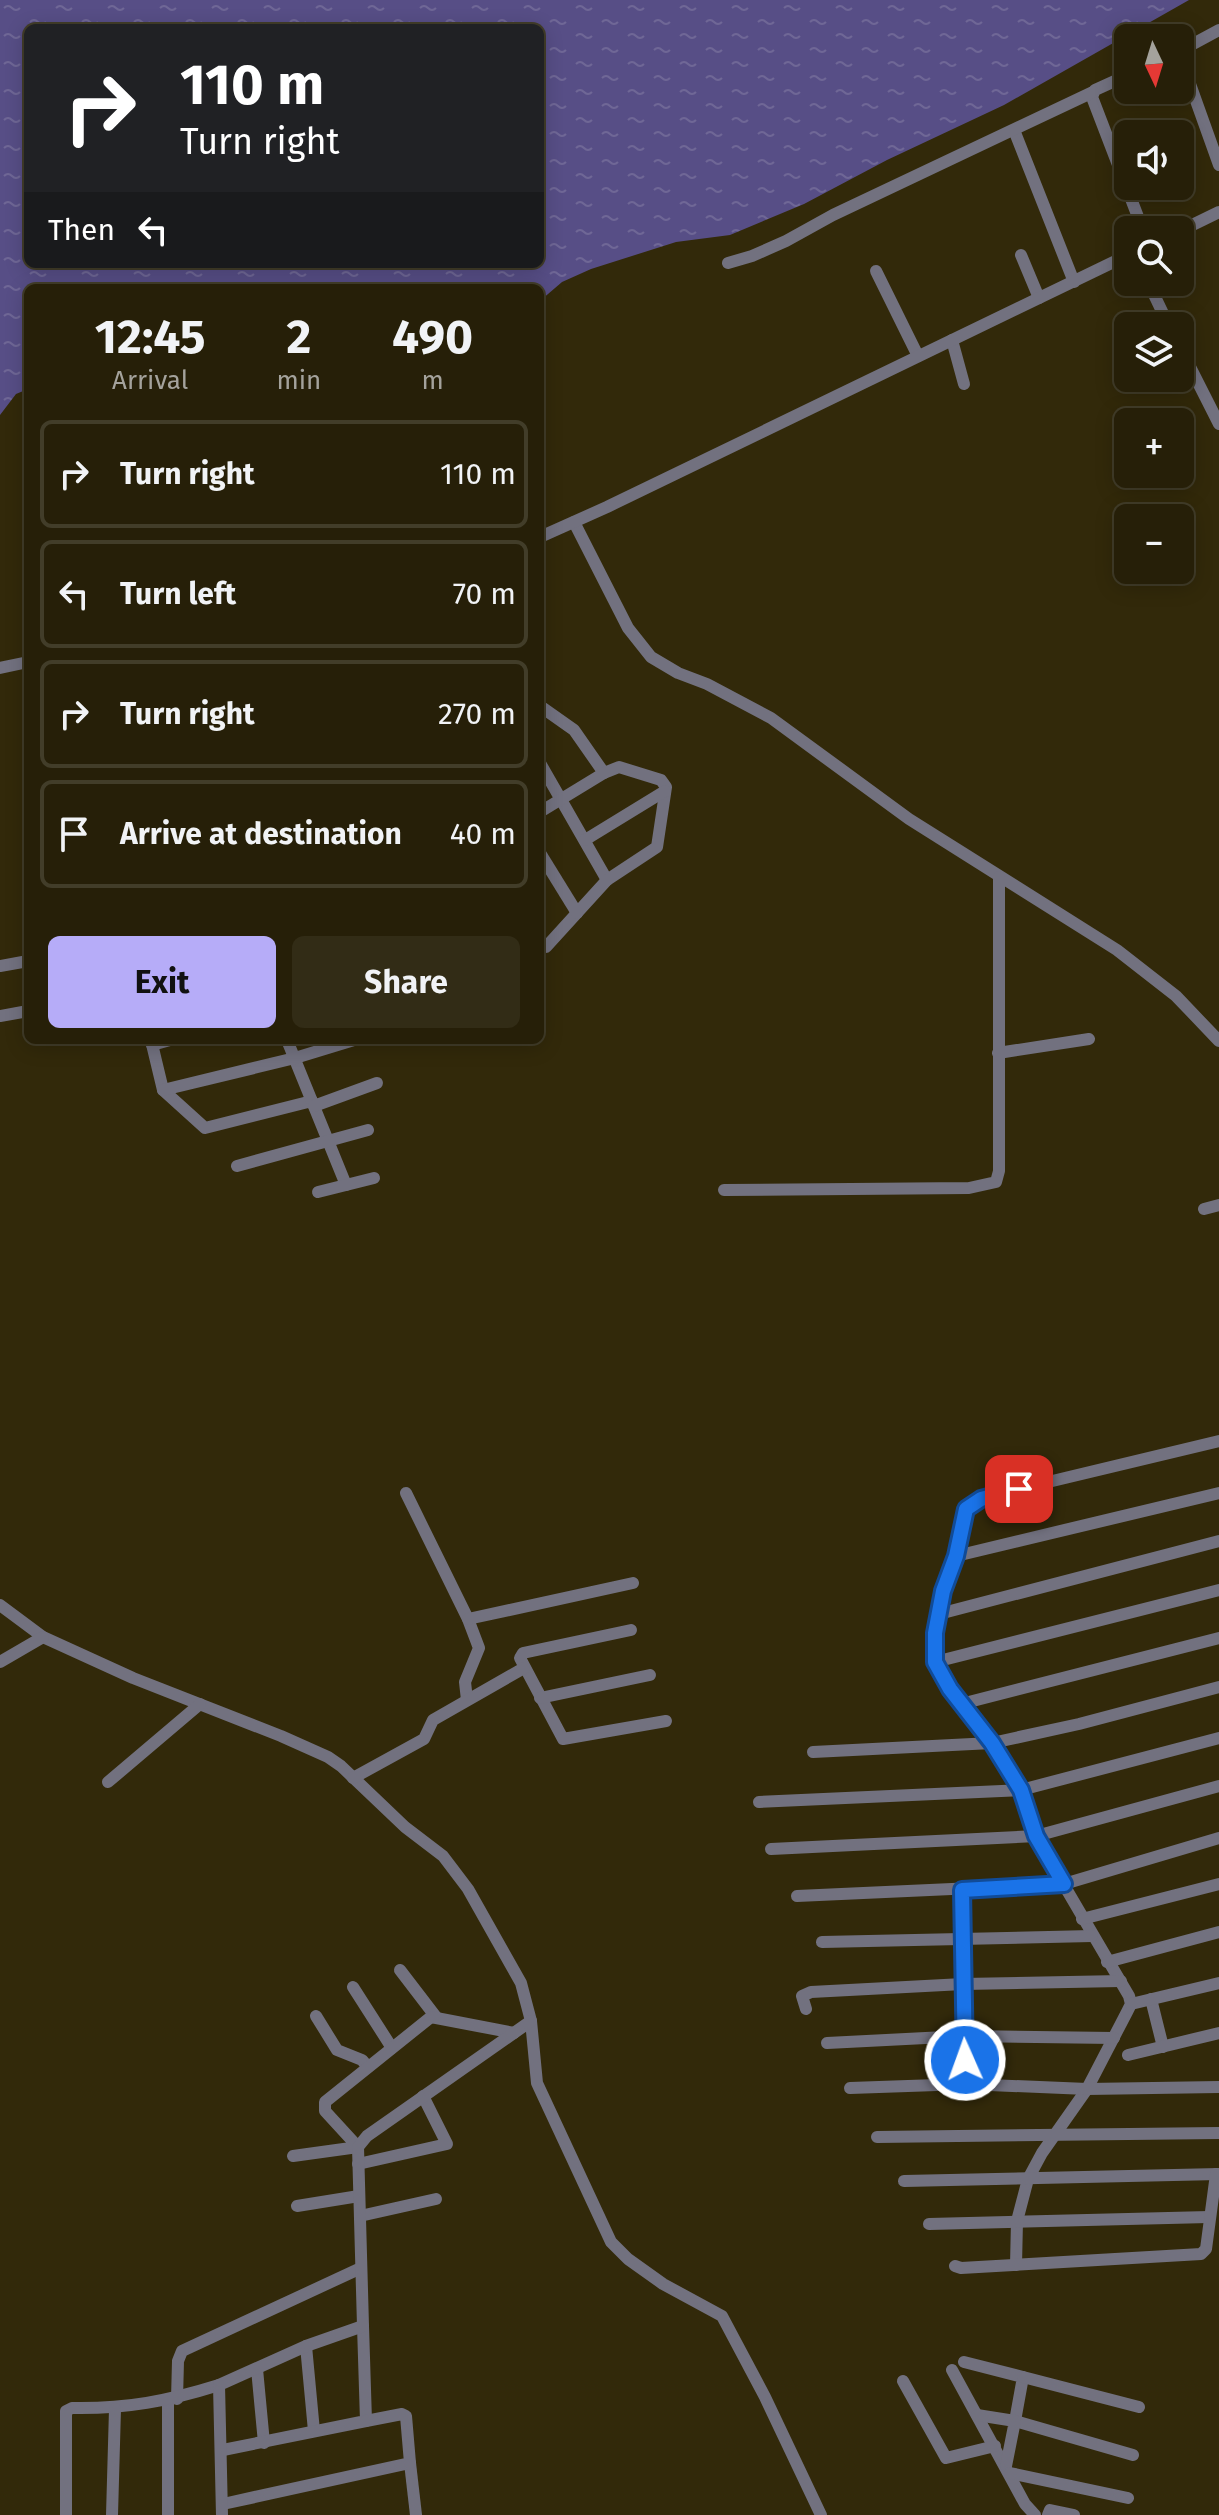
<!DOCTYPE html>
<html lang="en">
<head>
<meta charset="utf-8">
<style>
	:root { --surface:#261f08; --page:#322c16; --text:#f1f3f6; --muted:#a4a29c; --line:#423d29; --accent:#b6acf8 }
	body { margin:0; font-family:"Fira Sans",sans-serif; background:var(--page); color:var(--text); height:100vh; display:flex; flex-direction:column; font-size:30px; white-space:nowrap }
	* { box-sizing:border-box; margin:0 }
	p { font-size:26px; color:var(--muted) }
	.icon { flex:none; width:44px; height:44px; fill:none; stroke:currentColor; stroke-width:2; stroke-linecap:round; stroke-linejoin:round }
	.map { position:relative; flex:1; overflow:hidden }
	.side { position:absolute; left:24px; top:284px; width:520px; height:760px; display:flex; flex-direction:column; background:var(--surface); border-radius:12px; box-shadow:0 4px 20px #0003,0 0 0 2px var(--line) }
	.side>* { flex:none }
	.top-card { position:absolute; left:24px; top:24px; width:520px; height:244px; border-radius:12px; box-shadow:0 4px 20px #0003,0 0 0 2px var(--line); background:#202124; color:#fff; overflow:hidden }
	.needle { width:52px; rotate:176deg }
	.tools { position:absolute; left:1114px; top:24px; display:grid; gap:16px }
	.tools a { display:grid; place-items:center; width:80px; height:80px; border-radius:12px; background:var(--surface); box-shadow:0 4px 20px #0003,0 0 0 2px var(--line); font-size:40px }
	.pin { position:absolute; display:grid; place-items:center; width:68px; height:68px; color:#fff; margin:-34px; border-radius:16px; box-shadow:0 4px 12px #0006 }
	.me { position:absolute; width:88px; margin:-44px; rotate:358deg; stroke-linejoin:round; filter:drop-shadow(0 0 6px #0008) }
	.turn { display:flex; align-items:center; gap:28px; height:168px; padding:0 24px; font-size:36px }
	.turn .icon { width:104px; height:104px; stroke-width:2.5 }
	.turn b { display:block; font-size:56px; line-height:68px }
	.then { display:flex; align-items:center; height:76px; padding:0 24px; background:#0003; gap:16px; font-size:30px }
	.eta { display:flex; justify-content:space-evenly; align-items:center; height:136px; text-align:center }
	.eta b { font-size:48px; font-weight:700; line-height:56px }
	.primary-button { display:flex; gap:16px; margin-top:auto; padding:16px 24px }
	.primary-button a { flex:1; height:92px; border-radius:12px; background:var(--accent); color:#111; font-size:32px; font-weight:700; line-height:92px; text-align:center }
	.primary-button a+a { background:var(--page); color:var(--text) }
	ul { padding:0; list-style:none }
	li { display:flex; align-items:center; gap:24px; height:108px; margin:0 16px 12px; padding:0 8px; border:4px solid var(--line); border-radius:12px }
	li div { flex:1 }
	li b { display:block; font-size:30px }
	li em { font-style:normal }
	.map>svg:first-child { display:block }
	.water { fill:url(#water-ripples); fill-rule:evenodd }
	.lines { fill:none; stroke-linecap:round; stroke-linejoin:round }
	.minor { stroke:#72717f; stroke-width:12 }
	.route-casing { stroke:#114b97; stroke-width:20 }
	.route { stroke:#1a73e8; stroke-width:14 }
</style>
</head>
<body>
<div class="map">
<svg width="1219" height="2515" viewBox="0 0 1219 2515">
	<defs>
		<pattern id="water-ripples" width="26" height="14" patternUnits="userSpaceOnUse" patternTransform="scale(2)"><rect width="26" height="14" fill="#574e86"/><path d="M2 4q2-2 4 0t4 0M15 11q2-2 4 0t4 0" fill="none" stroke="#6f6796"/></pattern>
	</defs>
	<rect width="100%" height="100%" fill="#32290a"/>
	<path class="water" d="M0 0H1189L1004 105 887 160 804 204 730 235 676 242 591 269 562 282 541 300 540 288H28V389L16 394 0 415ZM28 28H540V264H28Z"/>
	<g class="lines">
		<g class="minor">
			<polyline points="1180,51 1219,30"/>
			<polyline points="1180,56 1219,165"/>
			<polyline points="1128,75 1095,90 1092,97 1143,230"/>
			<polyline points="1014,130 1074,282"/>
			<polyline points="1180,231 1219,212"/>
			<polyline points="1021,255 1039,298"/>
			<polyline points="728,263 752,256 786,241 833,215 1093,92"/>
			<polyline points="876,271 918,356"/>
			<polyline points="1148,282 1169,326"/>
			<polyline points="952,340 964,384"/>
			<polyline points="1180,347 1219,424"/>
			<polyline points="574,522 628,628 651,657 678,673 707,684 771,718 909,819 1117,950 1176,996 1219,1041"/>
			<polyline points="540,537 607,507 1128,255"/>
			<polyline points="0,668 28,662"/>
			<polyline points="540,706 574,730 604,773"/>
			<polyline points="540,763 607,880"/>
			<polyline points="540,812 604,773 619,767 661,780 666,787 657,847 607,880 546,947 540,947"/>
			<polyline points="585,840 665,791"/>
			<polyline points="540,853 577,913"/>
			<polyline points="0,966 28,961"/>
			<polyline points="0,1016 28,1011"/>
			<polyline points="151,1040 163,1090 205,1128 312,1101"/>
			<polyline points="287,1040 346,1185"/>
			<polyline points="152,1045 170,1040"/>
			<polyline points="998,1053 1089,1039"/>
			<polyline points="163,1090 295,1058 354,1040"/>
			<polyline points="314,1106 377,1083"/>
			<polyline points="237,1166 368,1130"/>
			<polyline points="724,1190 969,1188 996,1182 999,1171 999,877"/>
			<polyline points="318,1192 374,1178"/>
			<polyline points="1204,1209 1219,1205"/>
			<path d="M1219 1441 1019 1489 970 1505C958 1519 961 1542 955 1558 945 1584 927 1635 935 1662 943 1691 973 1719 992 1743L1079 1724 1219 1687"/>
			<polyline points="406,1493 468,1619 479,1648 465,1682 467,1700"/>
			<polyline points="956,1556 1219,1493"/>
			<polyline points="0,1605 43,1637 133,1678 281,1736 328,1757 341,1766 405,1827 443,1856 468,1889 521,1983 531,2021 537,2083 611,2242 628,2259 663,2284 722,2316 765,2397 821,2515"/>
			<polyline points="939,1614 1219,1541"/>
			<polyline points="468,1619 633,1583"/>
			<polyline points="631,1630 523,1653 520,1658 563,1739 666,1721"/>
			<polyline points="0,1662 43,1637"/>
			<polyline points="935,1662 1219,1590"/>
			<polyline points="540,1698 650,1675"/>
			<polyline points="961,1704 1219,1638"/>
			<polyline points="813,1752 992,1743 1021,1790 1036,1836 1044,1851 1129,1996 1131,2004 1127,2012 1087,2089 1042,2153 1028,2179 1017,2221 1016,2265"/>
			<polyline points="353,1778 424,1739 433,1720 524,1668"/>
			<polyline points="108,1782 200,1704"/>
			<polyline points="759,1802 1021,1790 1219,1738"/>
			<polyline points="771,1849 1036,1836 1219,1786"/>
			<polyline points="962,1890 966,2084"/>
			<polyline points="797,1896 1064,1884 1219,1838"/>
			<polyline points="1082,1919 1219,1884"/>
			<polyline points="822,1942 1092,1936"/>
			<polyline points="1107,1962 1219,1932"/>
			<polyline points="400,1970 436,2017"/>
			<polyline points="353,1987 392,2048"/>
			<polyline points="1151,1999 1163,2047"/>
			<polyline points="1131,2004 1219,1983"/>
			<polyline points="806,2009 802,1996 811,1992 963,1984 1121,1981"/>
			<polyline points="316,2016 337,2050 362,2060 368,2067"/>
			<polyline points="827,2043 965,2036 1114,2038"/>
			<polyline points="1128,2055 1219,2033"/>
			<polyline points="850,2088 966,2084 1087,2089 1219,2087"/>
			<polyline points="877,2137 1219,2133"/>
			<polyline points="293,2156 358,2147 325,2111 325,2102 431,2017 514,2033"/>
			<polyline points="358,2164 447,2144 423,2096"/>
			<polyline points="904,2181 1219,2174"/>
			<polyline points="297,2206 359,2196"/>
			<polyline points="360,2216 436,2199"/>
			<polyline points="929,2224 1209,2217"/>
			<polyline points="955,2266 961,2268 1201,2254 1206,2249 1216,2174"/>
			<polyline points="306,2346 314,2431"/>
			<polyline points="964,2362 1023,2377 1015,2421 1133,2455"/>
			<polyline points="257,2369 264,2443"/>
			<polyline points="952,2370 1025,2504 1035,2515"/>
			<polyline points="1023,2377 1139,2407"/>
			<polyline points="903,2381 946,2458 995,2446"/>
			<polyline points="177,2399 178,2361 182,2351 361,2268"/>
			<polyline points="168,2400 168,2515"/>
			<polyline points="977,2415 1015,2421 1006,2466"/>
			<polyline points="223,2450 366,2421 363,2326"/>
			<polyline points="410,2463 416,2515"/>
			<polyline points="1010,2473 1128,2498"/>
			<polyline points="223,2504 410,2463 406,2416 402,2414 366,2421"/>
			<path d="M66 2515V2411L72 2408C126 2409 168 2401 219 2385"/>
			<polyline points="112,2515 115,2409"/>
			<polyline points="222,2515 219,2385 306,2346 363,2326 358,2147 367,2136 531,2021"/>
			<polyline points="1048,2515 1050,2510 1074,2515"/>
		</g>
	</g>
	<g class="lines">
		<defs>
			<polyline id="route" points="965,2060 962,1890 1064,1884 1036,1836 1021,1790 992,1743 950,1689 935,1662 935,1633 943,1591 956,1556 966,1509 981,1499 1019,1489"/>
		</defs>
		<use href="#route" class="route-casing"/>
		<use href="#route" class="route"/>
	</g>
</svg>
<div class="tools">
<a><svg class="needle" viewBox="-14 -14 28 28"><path d="M0-13l5 13h-10z" fill="#e53935"/><path d="M0 13l5-13h-10z" fill="#a4a29c"/></svg></a>
<a><svg class="icon" aria-label="sound" viewBox="0 0 24 24"><path d="M4 9h4l5-4v14l-5-4H4zM17 9q2 3 0 6"/></svg></a>
<a><svg class="icon" aria-label="search" viewBox="0 0 24 24"><circle cx="10" cy="10" r="6"/><path d="M15 15l6 6"/></svg></a>
<a><svg class="icon" aria-label="layers" viewBox="0 0 24 24"><path d="M12 4l9 5-9 5-9-5zM3 14l9 5 9-5"/></svg></a>
<a>+</a>
<a>−</a>
</div>
<div class="pin" style="left:1019px;top:1489px;background:#d93025"><svg class="icon" aria-label="arrive" viewBox="0 0 24 24"><path d="M6 21V4h12l-3 4 3 4H6"/></svg></div>
<svg class="me" style="left:965px;top:2060px" viewBox="-20 -20 40 40"><circle r="17" fill="#1a73e8" stroke="#fff" stroke-width="3"/><path d="M0-11L8 9 0 5-8 9z" fill="#fff"/></svg>
<div class="top-card">
<div class="turn"><svg class="icon" aria-label="right" viewBox="0 0 24 24"><path d="M7 20v-9h11M14 6l5 5-5 5"/></svg><div><b>110 m</b>Turn right</div></div>
<div class="then">Then<svg class="icon" aria-label="left" viewBox="0 0 24 24"><path d="M17 20v-9H6M10 6l-5 5 5 5"/></svg></div>
</div>
<section class="side">
<div class="eta">
<div><b>12:45</b><p>Arrival</p></div>
<div><b>2</b><p>min</p></div>
<div><b>490</b><p>m</p></div>
</div>
<ul>
<li><svg class="icon" aria-label="right" viewBox="0 0 24 24"><path d="M7 20v-9h11M14 6l5 5-5 5"/></svg><div><b>Turn right</b></div><em>110 m</em></li>
<li><svg class="icon" aria-label="left" viewBox="0 0 24 24"><path d="M17 20v-9H6M10 6l-5 5 5 5"/></svg><div><b>Turn left</b></div><em>70 m</em></li>
<li><svg class="icon" aria-label="right" viewBox="0 0 24 24"><path d="M7 20v-9h11M14 6l5 5-5 5"/></svg><div><b>Turn right</b></div><em>270 m</em></li>
<li><svg class="icon" aria-label="arrive" viewBox="0 0 24 24"><path d="M6 21V4h12l-3 4 3 4H6"/></svg><div><b>Arrive at destination</b></div><em>40 m</em></li>
</ul>
<div class="primary-button"><a>Exit</a><a>Share</a></div>
</section>
</div>
</body>
</html>
